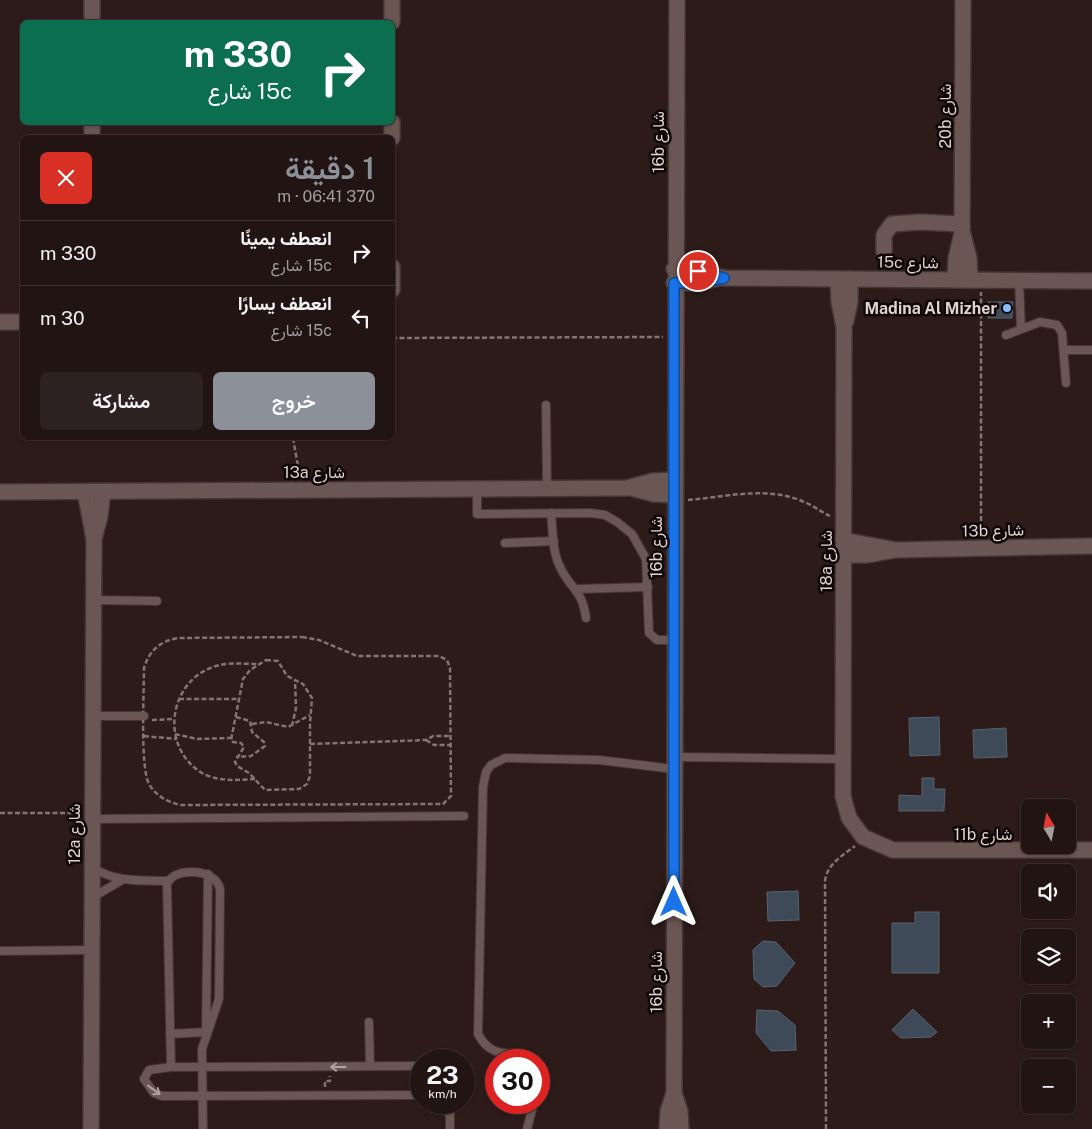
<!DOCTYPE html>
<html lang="ar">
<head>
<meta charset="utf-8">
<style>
	:root { --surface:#211413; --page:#2d2121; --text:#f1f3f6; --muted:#a29ea0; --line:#3e3333; --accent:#8c9099 }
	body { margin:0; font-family:"Public Sans",Vazirmatn,sans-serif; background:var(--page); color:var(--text); direction:rtl; height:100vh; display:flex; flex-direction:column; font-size:19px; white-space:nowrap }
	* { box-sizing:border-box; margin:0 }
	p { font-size:16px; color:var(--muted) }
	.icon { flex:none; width:28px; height:28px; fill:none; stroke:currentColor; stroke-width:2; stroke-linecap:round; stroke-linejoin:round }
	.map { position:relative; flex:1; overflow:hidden; direction:ltr }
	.sheet { position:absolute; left:20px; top:135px; width:375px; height:305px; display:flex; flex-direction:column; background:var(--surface); border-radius:8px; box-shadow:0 1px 4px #0004,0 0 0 1px var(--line); direction:rtl }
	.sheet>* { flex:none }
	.banner { position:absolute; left:20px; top:20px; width:375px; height:105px; border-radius:8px; box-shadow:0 1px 4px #0004,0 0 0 1px var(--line); direction:rtl; background:#0b6e4f; color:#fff; overflow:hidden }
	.needle { width:32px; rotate:350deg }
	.controls { position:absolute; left:1021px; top:799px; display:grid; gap:10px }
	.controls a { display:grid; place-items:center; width:55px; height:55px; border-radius:8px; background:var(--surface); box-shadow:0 1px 4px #0004,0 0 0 1px var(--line); font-size:25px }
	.speed { position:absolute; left:410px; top:1049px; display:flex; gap:10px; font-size:25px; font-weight:700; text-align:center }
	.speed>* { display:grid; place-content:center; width:65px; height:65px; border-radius:50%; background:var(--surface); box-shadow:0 1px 4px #0004,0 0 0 1px var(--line); line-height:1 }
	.speed small { font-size:12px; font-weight:400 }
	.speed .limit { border:8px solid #d22; background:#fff; color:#111 }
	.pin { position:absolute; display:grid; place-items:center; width:42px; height:42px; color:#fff; margin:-21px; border:2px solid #fff; border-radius:50%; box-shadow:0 1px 5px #0007 }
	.me { position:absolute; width:55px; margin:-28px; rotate:0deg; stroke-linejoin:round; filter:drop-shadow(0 0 4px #0008) }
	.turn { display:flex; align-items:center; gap:18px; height:105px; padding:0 20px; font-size:22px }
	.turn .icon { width:65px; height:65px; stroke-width:2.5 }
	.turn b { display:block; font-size:35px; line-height:42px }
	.round { display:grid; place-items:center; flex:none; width:52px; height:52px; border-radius:8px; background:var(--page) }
	.head { display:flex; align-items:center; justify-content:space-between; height:85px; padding:0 20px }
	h1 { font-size:30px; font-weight:600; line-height:38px; color:var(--accent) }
	.action { display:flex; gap:10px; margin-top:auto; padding:10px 20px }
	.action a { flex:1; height:58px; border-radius:8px; background:var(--accent); color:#fff; font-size:20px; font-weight:600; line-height:58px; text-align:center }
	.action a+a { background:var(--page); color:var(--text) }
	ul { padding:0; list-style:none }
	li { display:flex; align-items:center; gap:15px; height:65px; padding:0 20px; border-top:1px solid var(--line) }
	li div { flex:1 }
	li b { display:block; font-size:19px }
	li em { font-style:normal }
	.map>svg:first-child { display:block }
	.building { fill:#3e4a58; stroke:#566271 }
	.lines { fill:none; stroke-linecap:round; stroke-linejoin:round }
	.lane-casing { stroke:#443636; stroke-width:10 }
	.street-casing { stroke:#443636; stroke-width:18 }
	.path { stroke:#837473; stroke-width:2.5; stroke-dasharray:5 2.5; stroke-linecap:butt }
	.lane { stroke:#6a5653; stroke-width:8 }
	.street { stroke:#6a5653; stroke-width:15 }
	.oneway { stroke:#b0a09f }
	.route-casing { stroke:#114b97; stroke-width:12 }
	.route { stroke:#1a73e8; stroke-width:9 }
	.poi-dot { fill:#85bbfb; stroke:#0f0807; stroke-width:2 }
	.labels { text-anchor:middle; stroke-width:5; stroke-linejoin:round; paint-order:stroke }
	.street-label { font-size:16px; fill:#dfd2d1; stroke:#0f0807 }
	.poi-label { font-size:16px; font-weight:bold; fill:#dfd2d1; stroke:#0f0807; text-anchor:end }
</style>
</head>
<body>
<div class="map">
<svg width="1092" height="1129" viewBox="0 0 1092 1129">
	<rect width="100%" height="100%" fill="#2c1b19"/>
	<g class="building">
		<polygon points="988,302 1013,302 1012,318 988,318"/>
		<polygon points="939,717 940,755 910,756 909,718"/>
		<polygon points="1006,728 1007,757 974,758 973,730"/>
		<polygon points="922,778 934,778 934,789 945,789 944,811 899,811 899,795 922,796"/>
		<polygon points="798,891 799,920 768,921 767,892"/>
		<polygon points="915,912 939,912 939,973 892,973 892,923 915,923"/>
		<polygon points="763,941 776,942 795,963 777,986 763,987 754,979 753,950"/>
		<polygon points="913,1009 937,1032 931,1037 901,1038 892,1030"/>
		<polygon points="757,1010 778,1011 795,1025 796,1050 771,1051 756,1033"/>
	</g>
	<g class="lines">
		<defs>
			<g id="lane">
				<polyline points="1019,280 1021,329"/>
				<polyline points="1006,335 1040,322 1057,325 1062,333 1066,383"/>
				<polyline points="1064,350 1092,350"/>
				<polyline points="546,405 547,488"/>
				<polyline points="477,488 477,514 591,513 605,515 617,522 632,534 646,559 649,633 657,640 674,640"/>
				<path d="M551 513C553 531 552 551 560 567 571 590 582 589 586 618"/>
				<polyline points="505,543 554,541"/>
				<polyline points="577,589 648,587"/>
				<polyline points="94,600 157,601"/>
				<polyline points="93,716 144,716"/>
				<polyline points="674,757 843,759"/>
				<polyline points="92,819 464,816"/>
				<path d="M92 867C115 883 141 880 168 881"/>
				<polyline points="93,897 122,880"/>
				<polyline points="0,951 92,950"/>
				<polyline points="369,1022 370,1066"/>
				<polyline points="170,1034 206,1032 208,874"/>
				<path d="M533 1060C511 1048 493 1062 478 1034L483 787 486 772 491 765 505 758 599 760 674 769"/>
				<polyline points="421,1066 171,1067 149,1070 144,1079 154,1093 162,1096 421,1095"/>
				<path d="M171 1067 167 885C172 866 216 868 220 889L219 999 202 1049 203 1129"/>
				<polyline points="539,1068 541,1073 539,1086"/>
				<polyline points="442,1102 450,1116 451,1102"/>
				<polyline points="450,1116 450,1129"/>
				<polyline points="527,1129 534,1102"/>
			</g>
			<g id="street">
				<polyline points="92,0 92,22"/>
				<polyline points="392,22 392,0"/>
				<polyline points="92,122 92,138"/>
				<polyline points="392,138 392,122"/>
				<polyline points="963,234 969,258 970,280"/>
				<polyline points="884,252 884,235 892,224 920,222 962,224"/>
				<polyline points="392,267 392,290"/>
				<polyline points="674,269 697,271 724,278 1092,281"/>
				<polyline points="838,279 839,302 844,327 843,796 849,818 863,837 893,850 1092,850"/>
				<polyline points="955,280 956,258 962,233 963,0"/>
				<polyline points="674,283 697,283 720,278"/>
				<polyline points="846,321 850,302 850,279"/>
				<polyline points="0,322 22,322"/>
				<polyline points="631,488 654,494 674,495"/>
				<polyline points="0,492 627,488 653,481 674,480"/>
				<polyline points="85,492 94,539 91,1129"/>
				<polyline points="94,539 100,516 103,492"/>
				<polyline points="843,540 891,549"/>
				<polyline points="843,555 867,555 895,550 1092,546"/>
				<polyline points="674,1093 680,1111 681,1129"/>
				<polyline points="667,1129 668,1111 674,1093 677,0"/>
			</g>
		</defs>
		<use href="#lane" class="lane-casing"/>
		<use href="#street" class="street-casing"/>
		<g class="path">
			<polyline points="392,338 663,337"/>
			<polyline points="293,438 300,478"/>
			<path d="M688 500C725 497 766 486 802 501 812 505 820 511 830 516"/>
			<polyline points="981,536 981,292"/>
			<path d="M302 637 319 640 357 656H439L447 660 450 668 451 796 443 804 181 805C167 802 156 796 149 784 140 767 144 692 144 668 149 651 160 641 178 638Z"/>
			<polygon points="266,660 278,661 287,676 303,684 312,698 310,723 310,776 307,784 299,789 265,790 249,773 237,766 235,762 244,747 241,743 233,742 231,740 243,679 250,670"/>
			<polyline points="179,699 239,699"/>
			<polyline points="236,717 250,721 252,732 264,742 265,746 251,756 236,757"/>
			<polyline points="152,720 173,719"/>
			<polyline points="252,724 266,722 288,727 310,715"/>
			<polyline points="292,726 296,708 295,680"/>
			<polyline points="175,734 197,739 231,738"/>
			<polyline points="144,736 177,739"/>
			<polyline points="426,740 434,745 451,745"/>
			<polyline points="310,744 426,740 433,736 451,736"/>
			<path d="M255 779C237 780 218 782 202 773 159 747 168 680 216 666 229 662 244 664 258 664"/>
			<polyline points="0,813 81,813"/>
			<polyline points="325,1087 325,1081 330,1081 330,1076"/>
			<path d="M826 1129 825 881C827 864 842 856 855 846"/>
		</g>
		<use href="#lane" class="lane"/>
		<use href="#street" class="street"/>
	</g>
	<defs><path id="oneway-shaft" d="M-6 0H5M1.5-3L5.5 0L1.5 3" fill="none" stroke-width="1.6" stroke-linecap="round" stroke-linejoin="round" transform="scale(1.25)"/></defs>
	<g class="oneway">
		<use href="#oneway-shaft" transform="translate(338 1067) rotate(180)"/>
		<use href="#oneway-shaft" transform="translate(154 1090) rotate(36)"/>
	</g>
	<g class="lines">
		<defs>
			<polyline id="route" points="674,902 674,283 698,283 724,278 698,271"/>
		</defs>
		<use href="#route" class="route-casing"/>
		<use href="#route" class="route"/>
	</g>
	<circle class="poi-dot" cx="1007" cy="308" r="5"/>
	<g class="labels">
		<g class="street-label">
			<text transform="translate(945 116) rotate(-90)" y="6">20b شارع</text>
			<text transform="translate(658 142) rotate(-90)" y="6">16b شارع</text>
			<text transform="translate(908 262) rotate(1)" y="6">15c شارع</text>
			<text x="314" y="478">13a شارع</text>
			<text transform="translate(993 530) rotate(-1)" y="6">13b شارع</text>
			<text transform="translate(656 547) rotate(-90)" y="6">16b شارع</text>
			<text transform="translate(826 561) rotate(-90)" y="6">18a شارع</text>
			<text transform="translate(74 834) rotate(-90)" y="6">12a شارع</text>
			<text x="983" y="840">11b شارع</text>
			<text transform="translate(656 982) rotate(-90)" y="6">16b شارع</text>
		</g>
		<g class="poi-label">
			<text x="997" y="314">Madina Al Mizher</text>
		</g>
	</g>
</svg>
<div class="controls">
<a><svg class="needle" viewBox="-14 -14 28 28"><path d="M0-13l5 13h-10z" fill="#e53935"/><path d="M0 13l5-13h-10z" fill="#a29ea0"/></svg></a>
<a><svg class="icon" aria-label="sound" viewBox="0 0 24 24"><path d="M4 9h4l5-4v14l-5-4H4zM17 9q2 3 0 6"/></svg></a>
<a><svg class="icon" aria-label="layers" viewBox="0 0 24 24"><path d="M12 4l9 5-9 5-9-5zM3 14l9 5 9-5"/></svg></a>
<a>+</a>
<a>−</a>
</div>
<div class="speed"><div>23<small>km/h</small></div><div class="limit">30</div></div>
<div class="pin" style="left:698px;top:271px;background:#d93025"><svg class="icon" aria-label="arrive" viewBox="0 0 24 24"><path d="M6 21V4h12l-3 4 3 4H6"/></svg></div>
<svg class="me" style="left:674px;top:902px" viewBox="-20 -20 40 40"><path d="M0-17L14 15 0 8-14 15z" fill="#1a73e8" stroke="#fff" stroke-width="4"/></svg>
<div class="banner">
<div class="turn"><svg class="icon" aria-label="right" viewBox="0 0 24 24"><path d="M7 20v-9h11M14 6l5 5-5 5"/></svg><div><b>330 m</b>15c شارع</div></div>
</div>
<section class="sheet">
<div class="head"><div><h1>1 دقيقة</h1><p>370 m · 06:41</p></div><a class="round" style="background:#d93025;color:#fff"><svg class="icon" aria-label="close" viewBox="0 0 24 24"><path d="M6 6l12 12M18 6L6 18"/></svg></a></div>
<ul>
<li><svg class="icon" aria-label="right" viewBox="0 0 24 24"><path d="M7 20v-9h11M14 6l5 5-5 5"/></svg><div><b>انعطف يمينًا</b><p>15c شارع</p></div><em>330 m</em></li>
<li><svg class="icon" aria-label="left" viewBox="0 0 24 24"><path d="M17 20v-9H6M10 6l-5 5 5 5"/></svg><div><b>انعطف يسارًا</b><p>15c شارع</p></div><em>30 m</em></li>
</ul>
<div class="action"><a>خروج</a><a>مشاركة</a></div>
</section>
</div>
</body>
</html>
